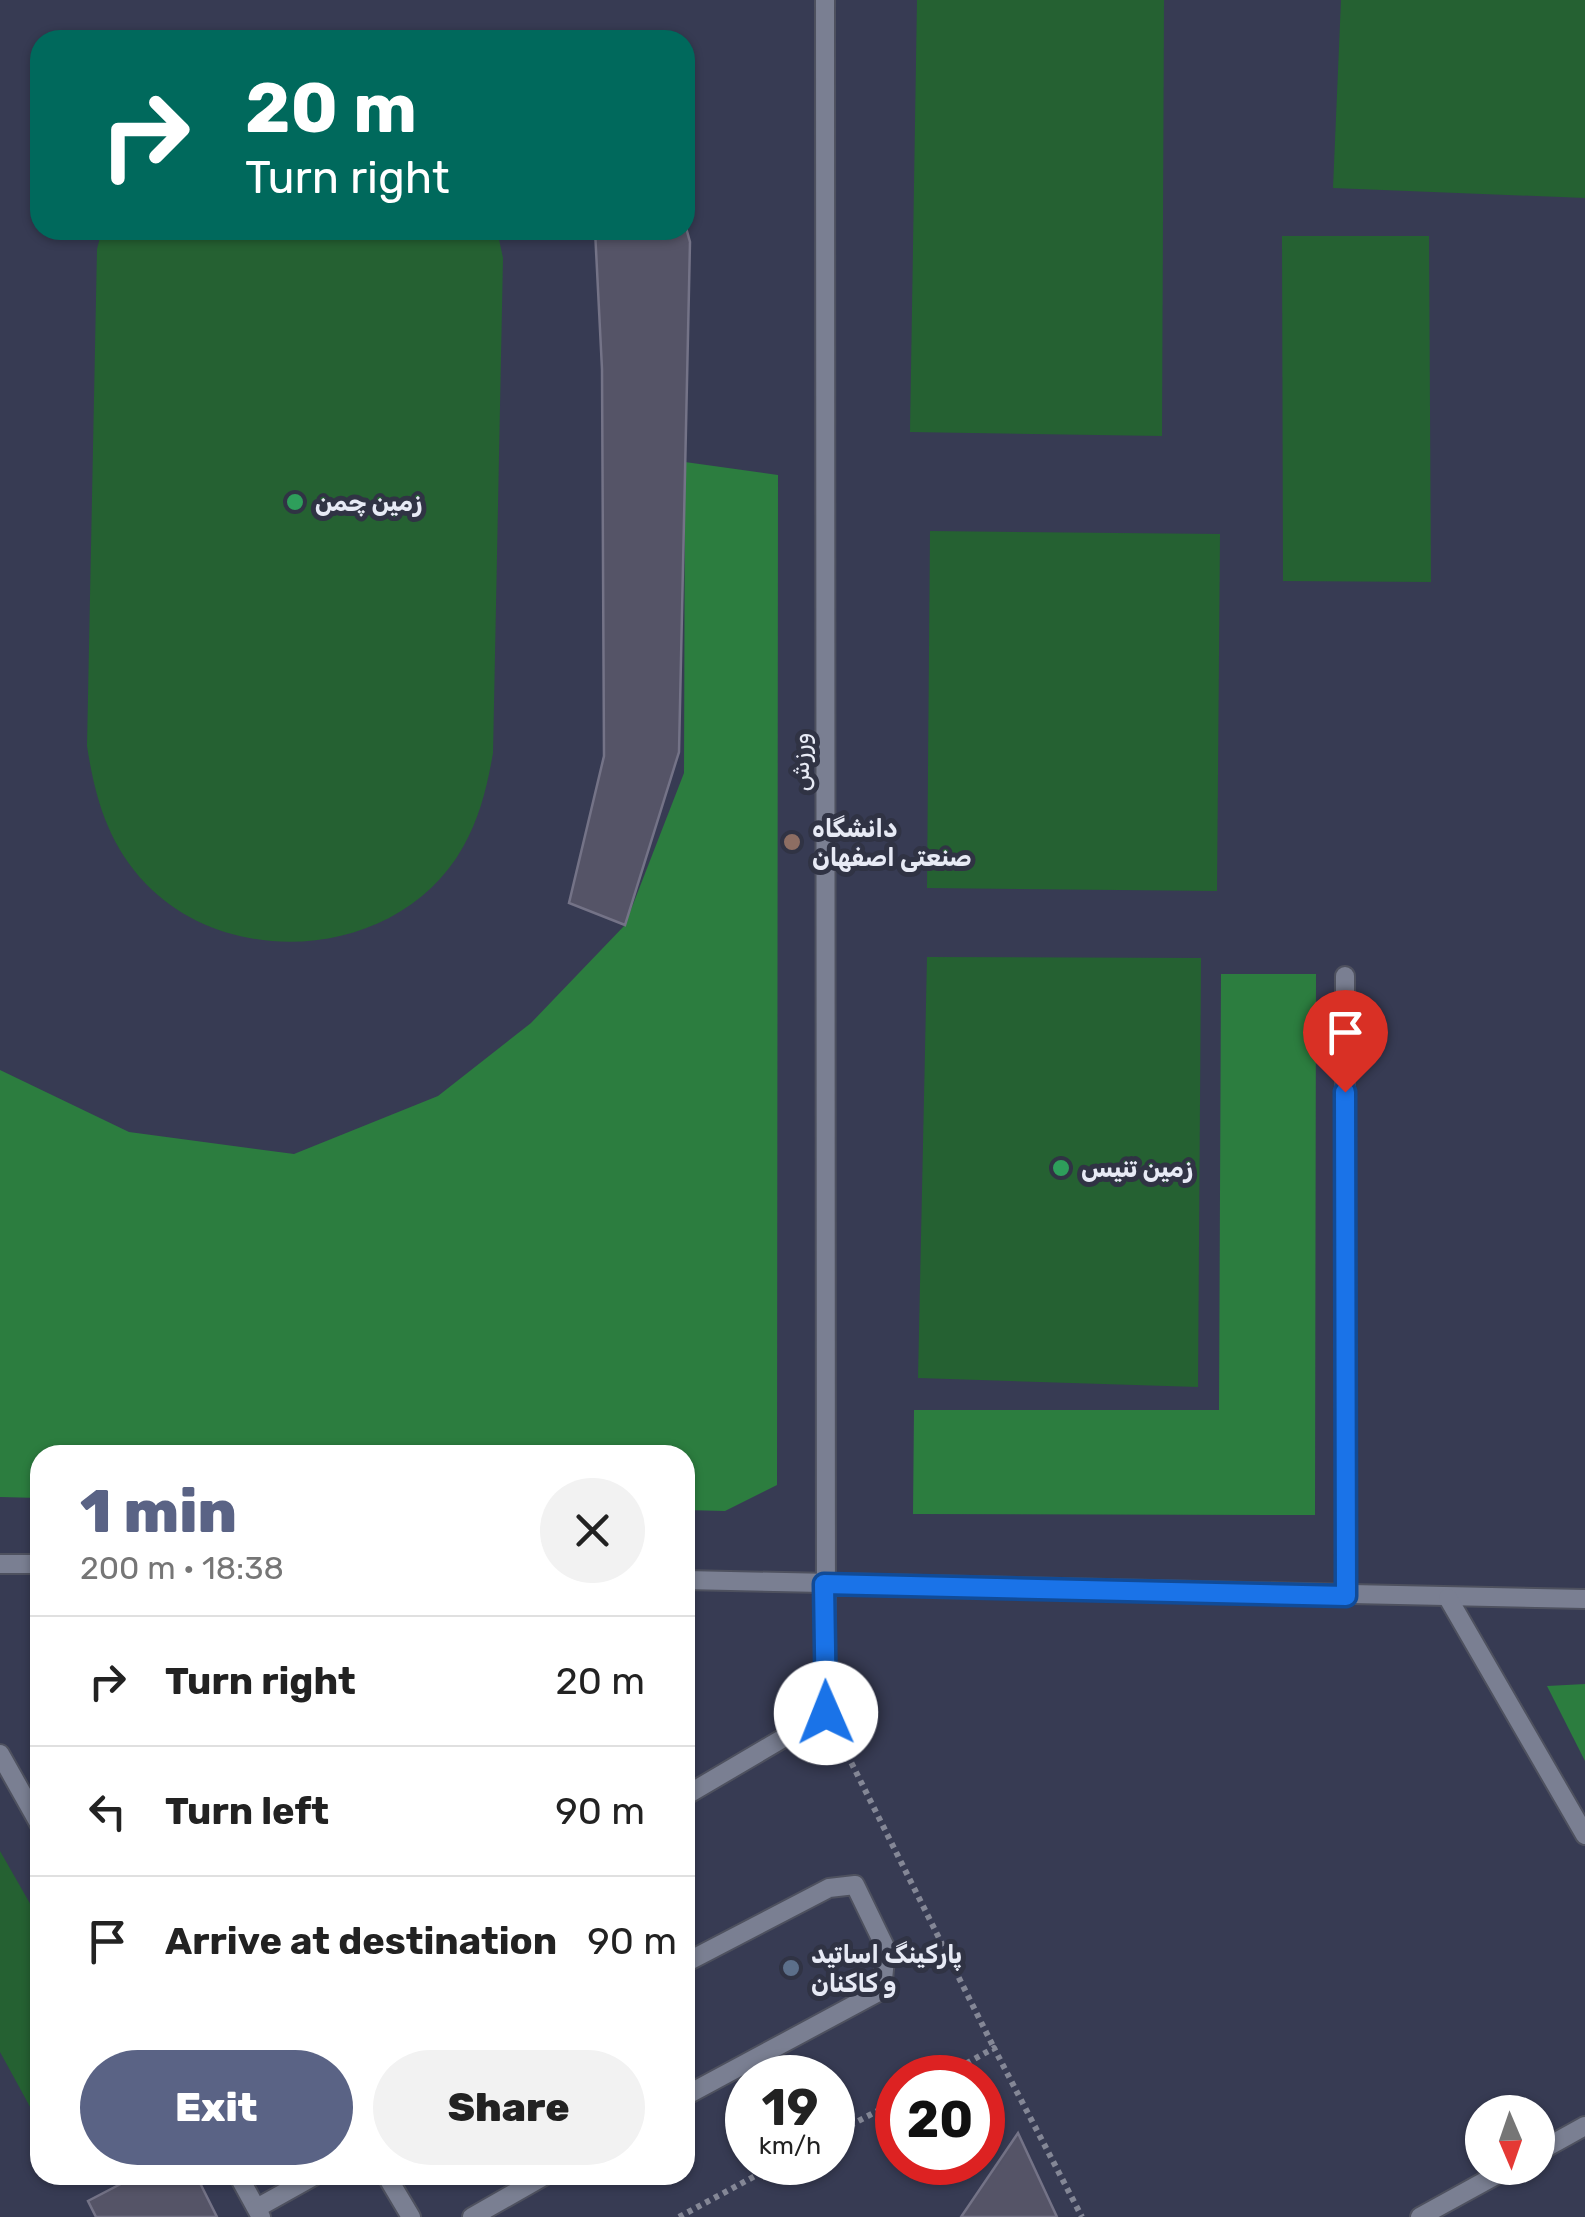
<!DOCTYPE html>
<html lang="en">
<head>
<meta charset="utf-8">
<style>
	:root { --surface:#fff; --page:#f2f2f2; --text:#222; --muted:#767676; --line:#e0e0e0; --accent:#5a6385 }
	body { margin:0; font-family:Rubik,"Noto Sans Arabic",sans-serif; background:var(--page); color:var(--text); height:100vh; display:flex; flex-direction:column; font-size:38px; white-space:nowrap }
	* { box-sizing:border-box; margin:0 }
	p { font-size:32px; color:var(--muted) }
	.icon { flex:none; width:55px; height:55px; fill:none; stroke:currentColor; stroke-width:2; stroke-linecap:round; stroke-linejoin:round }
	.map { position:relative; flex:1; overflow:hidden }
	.details { position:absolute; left:30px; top:1445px; width:665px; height:740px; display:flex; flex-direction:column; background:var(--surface); border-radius:30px; box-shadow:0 2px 8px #0004 }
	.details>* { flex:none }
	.top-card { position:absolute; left:30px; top:30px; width:665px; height:210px; border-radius:30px; box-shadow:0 2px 8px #0004; background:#00695c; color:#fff; overflow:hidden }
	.needle { width:65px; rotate:178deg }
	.fabs { position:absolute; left:1465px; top:2095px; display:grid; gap:20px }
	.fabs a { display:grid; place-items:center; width:90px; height:90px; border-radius:50%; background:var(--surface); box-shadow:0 2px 8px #0004; font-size:50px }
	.speed { position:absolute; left:725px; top:2055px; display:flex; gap:20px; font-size:50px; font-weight:700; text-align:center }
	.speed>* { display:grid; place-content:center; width:130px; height:130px; border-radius:50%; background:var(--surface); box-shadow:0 2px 8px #0004; line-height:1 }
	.speed small { font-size:25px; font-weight:400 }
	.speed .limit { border:15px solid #d22; background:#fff; color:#111 }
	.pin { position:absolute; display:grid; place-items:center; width:85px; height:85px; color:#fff; margin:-102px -42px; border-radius:50% 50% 50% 0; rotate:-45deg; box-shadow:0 0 10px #0007 }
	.pin .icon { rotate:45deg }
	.me { position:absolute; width:110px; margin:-55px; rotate:359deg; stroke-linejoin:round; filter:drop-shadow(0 0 8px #0008) }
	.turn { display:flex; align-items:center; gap:35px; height:210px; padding:0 50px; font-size:45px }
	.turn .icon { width:130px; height:130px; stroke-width:2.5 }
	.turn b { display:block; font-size:70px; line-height:85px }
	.round { display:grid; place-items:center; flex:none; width:105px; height:105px; border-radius:52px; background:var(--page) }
	.overview { display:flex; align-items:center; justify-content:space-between; height:170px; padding:0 50px }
	h1 { font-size:60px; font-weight:800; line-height:75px; color:var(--accent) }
	.button { display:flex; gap:20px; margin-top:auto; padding:20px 50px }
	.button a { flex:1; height:115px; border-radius:60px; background:var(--accent); color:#fff; font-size:40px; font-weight:800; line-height:115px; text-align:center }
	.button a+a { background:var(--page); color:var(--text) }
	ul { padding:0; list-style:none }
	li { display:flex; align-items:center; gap:30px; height:130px; padding:0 50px; border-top:2px solid var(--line) }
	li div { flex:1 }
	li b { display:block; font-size:38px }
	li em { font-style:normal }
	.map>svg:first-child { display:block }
	.built { fill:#373b53; fill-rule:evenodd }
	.green { fill:#256132 }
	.forest { fill:#2c7d3f }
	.building { fill:#555467; stroke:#747387; stroke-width:2.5 }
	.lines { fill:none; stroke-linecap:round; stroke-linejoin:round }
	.lane-casing { stroke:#4e515f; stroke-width:22 }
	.path { stroke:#848796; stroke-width:6; stroke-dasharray:5 5; stroke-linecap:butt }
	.lane { stroke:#7a7f92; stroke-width:18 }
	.route-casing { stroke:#114b97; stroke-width:25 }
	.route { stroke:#1a73e8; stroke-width:18 }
	.leisure-dot { fill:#2e9e5b; stroke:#303344; stroke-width:4 }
	.education-dot { fill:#8d6e63; stroke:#303344; stroke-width:4 }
	.service-dot { fill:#5c6f8a; stroke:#303344; stroke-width:4 }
	.labels { text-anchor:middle; stroke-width:10; stroke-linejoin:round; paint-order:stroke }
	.poi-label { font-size:25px; font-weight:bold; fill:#e7eaf5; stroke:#303344; text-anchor:start }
	.street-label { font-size:25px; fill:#e7eaf5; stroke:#303344 }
</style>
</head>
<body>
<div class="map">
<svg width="1585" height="2217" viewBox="0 0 1585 2217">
	<rect width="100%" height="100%" fill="#303344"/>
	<path class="built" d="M0 0H1585V2217H0ZM40 40H685V230H40ZM40 1455H685V2175H40ZM748 2078H832V2162H748ZM898 2078H982V2162H898ZM1482 2112H1538V2168H1482Z"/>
	<g class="green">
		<polygon points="917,0 1164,0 1162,436 910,432"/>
		<polygon points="1341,0 1585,0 1585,198 1333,188"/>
		<path d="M102 230H497L503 258 493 753C487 787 480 817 463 847 401 958 232 973 146 884 108 844 95 798 87 746L97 249Z"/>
		<polygon points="1282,236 1429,236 1431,582 1283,581"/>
		<polygon points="930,531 1220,534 1217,891 927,888"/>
		<polygon points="927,957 1201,958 1198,1387 918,1378"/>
		<polygon points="0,1851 40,1921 40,2125 0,2052"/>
	</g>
	<g class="forest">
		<polygon points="685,462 778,475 777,1485 725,1511 685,1510 685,1455 40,1455 40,1498 0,1497 0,1070 129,1132 294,1154 438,1096 531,1023 625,925 684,773"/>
		<polygon points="1221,974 1316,974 1315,1515 913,1514 914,1410 1219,1410"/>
		<polygon points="1585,1684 1585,1761 1547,1686"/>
	</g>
	<g class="building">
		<polygon points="685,224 690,242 679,752 625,925 569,903 604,756 602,369 595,230 685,230"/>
		<polygon points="1018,2133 1057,2217 961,2217"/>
		<polygon points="138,2175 196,2175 217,2217 96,2217 88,2201"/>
	</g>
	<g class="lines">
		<defs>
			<g id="lane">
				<polyline points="1345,976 1345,1596"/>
				<polyline points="0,1564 40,1564"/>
				<polyline points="685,1580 1585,1599"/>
				<polyline points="1448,1598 1585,1835"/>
				<polyline points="0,1754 40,1825"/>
				<polyline points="685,1796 826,1713 825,0"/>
				<polyline points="685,1963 829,1888 855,1885 886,1949 882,1990 685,2096"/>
				<polyline points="1538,2152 1585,2126"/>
				<polyline points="238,2175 261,2217"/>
				<polyline points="386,2175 411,2217"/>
				<polyline points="257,2208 316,2175"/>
				<polyline points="472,2217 546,2175"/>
				<polyline points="1420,2217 1509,2168"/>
			</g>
		</defs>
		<use href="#lane" class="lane-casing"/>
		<g class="path">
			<polyline points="838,1736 994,2048"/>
			<polyline points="940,2078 994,2048 1082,2217"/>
			<polyline points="832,2135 898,2100"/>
			<polyline points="679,2217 781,2162"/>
		</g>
		<use href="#lane" class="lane"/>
	</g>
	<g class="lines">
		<defs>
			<polyline id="route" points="826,1713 824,1584 1346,1596 1345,1092"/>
		</defs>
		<use href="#route" class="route-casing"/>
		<use href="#route" class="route"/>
	</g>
	<g class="leisure-dot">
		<circle cx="295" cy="502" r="10"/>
		<circle cx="1061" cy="1168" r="10"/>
	</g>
	<circle class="education-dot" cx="792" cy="842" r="10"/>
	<circle class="service-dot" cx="791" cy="1968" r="10"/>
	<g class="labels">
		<g class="poi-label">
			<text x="315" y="511">زمین چمن</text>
			<text x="812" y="837">دانشگاه<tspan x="812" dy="29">صنعتی اصفهان</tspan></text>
			<text x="1081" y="1177">زمین تنیس</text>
			<text x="811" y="1963">پارکینگ اساتید<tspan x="811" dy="29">و کاکنان</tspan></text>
		</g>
		<g class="street-label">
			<text transform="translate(800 762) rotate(-90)" y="9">ورزش</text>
		</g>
	</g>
</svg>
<div class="fabs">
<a><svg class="needle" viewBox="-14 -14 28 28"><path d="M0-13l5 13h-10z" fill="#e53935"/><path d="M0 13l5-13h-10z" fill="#767676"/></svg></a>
</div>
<div class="speed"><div>19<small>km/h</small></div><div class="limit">20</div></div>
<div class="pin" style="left:1345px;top:1092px;background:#d93025"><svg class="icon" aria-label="arrive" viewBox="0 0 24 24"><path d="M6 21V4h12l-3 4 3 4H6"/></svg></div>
<svg class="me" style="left:826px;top:1713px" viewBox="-20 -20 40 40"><circle r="19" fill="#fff"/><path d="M0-13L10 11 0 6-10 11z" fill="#1a73e8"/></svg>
<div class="top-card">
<div class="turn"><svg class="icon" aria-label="right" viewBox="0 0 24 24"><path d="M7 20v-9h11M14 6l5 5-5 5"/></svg><div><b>20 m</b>Turn right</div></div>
</div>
<section class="details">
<div class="overview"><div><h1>1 min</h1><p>200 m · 18:38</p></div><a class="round"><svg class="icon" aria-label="close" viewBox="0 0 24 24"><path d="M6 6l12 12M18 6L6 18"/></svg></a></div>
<ul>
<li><svg class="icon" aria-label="right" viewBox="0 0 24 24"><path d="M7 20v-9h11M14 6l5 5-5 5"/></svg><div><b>Turn right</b></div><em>20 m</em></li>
<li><svg class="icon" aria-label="left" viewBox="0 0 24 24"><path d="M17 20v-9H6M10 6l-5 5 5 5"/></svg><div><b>Turn left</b></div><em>90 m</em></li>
<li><svg class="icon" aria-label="arrive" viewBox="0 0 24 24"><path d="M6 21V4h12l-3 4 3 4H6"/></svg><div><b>Arrive at destination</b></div><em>90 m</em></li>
</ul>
<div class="button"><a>Exit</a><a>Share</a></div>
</section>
</div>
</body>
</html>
